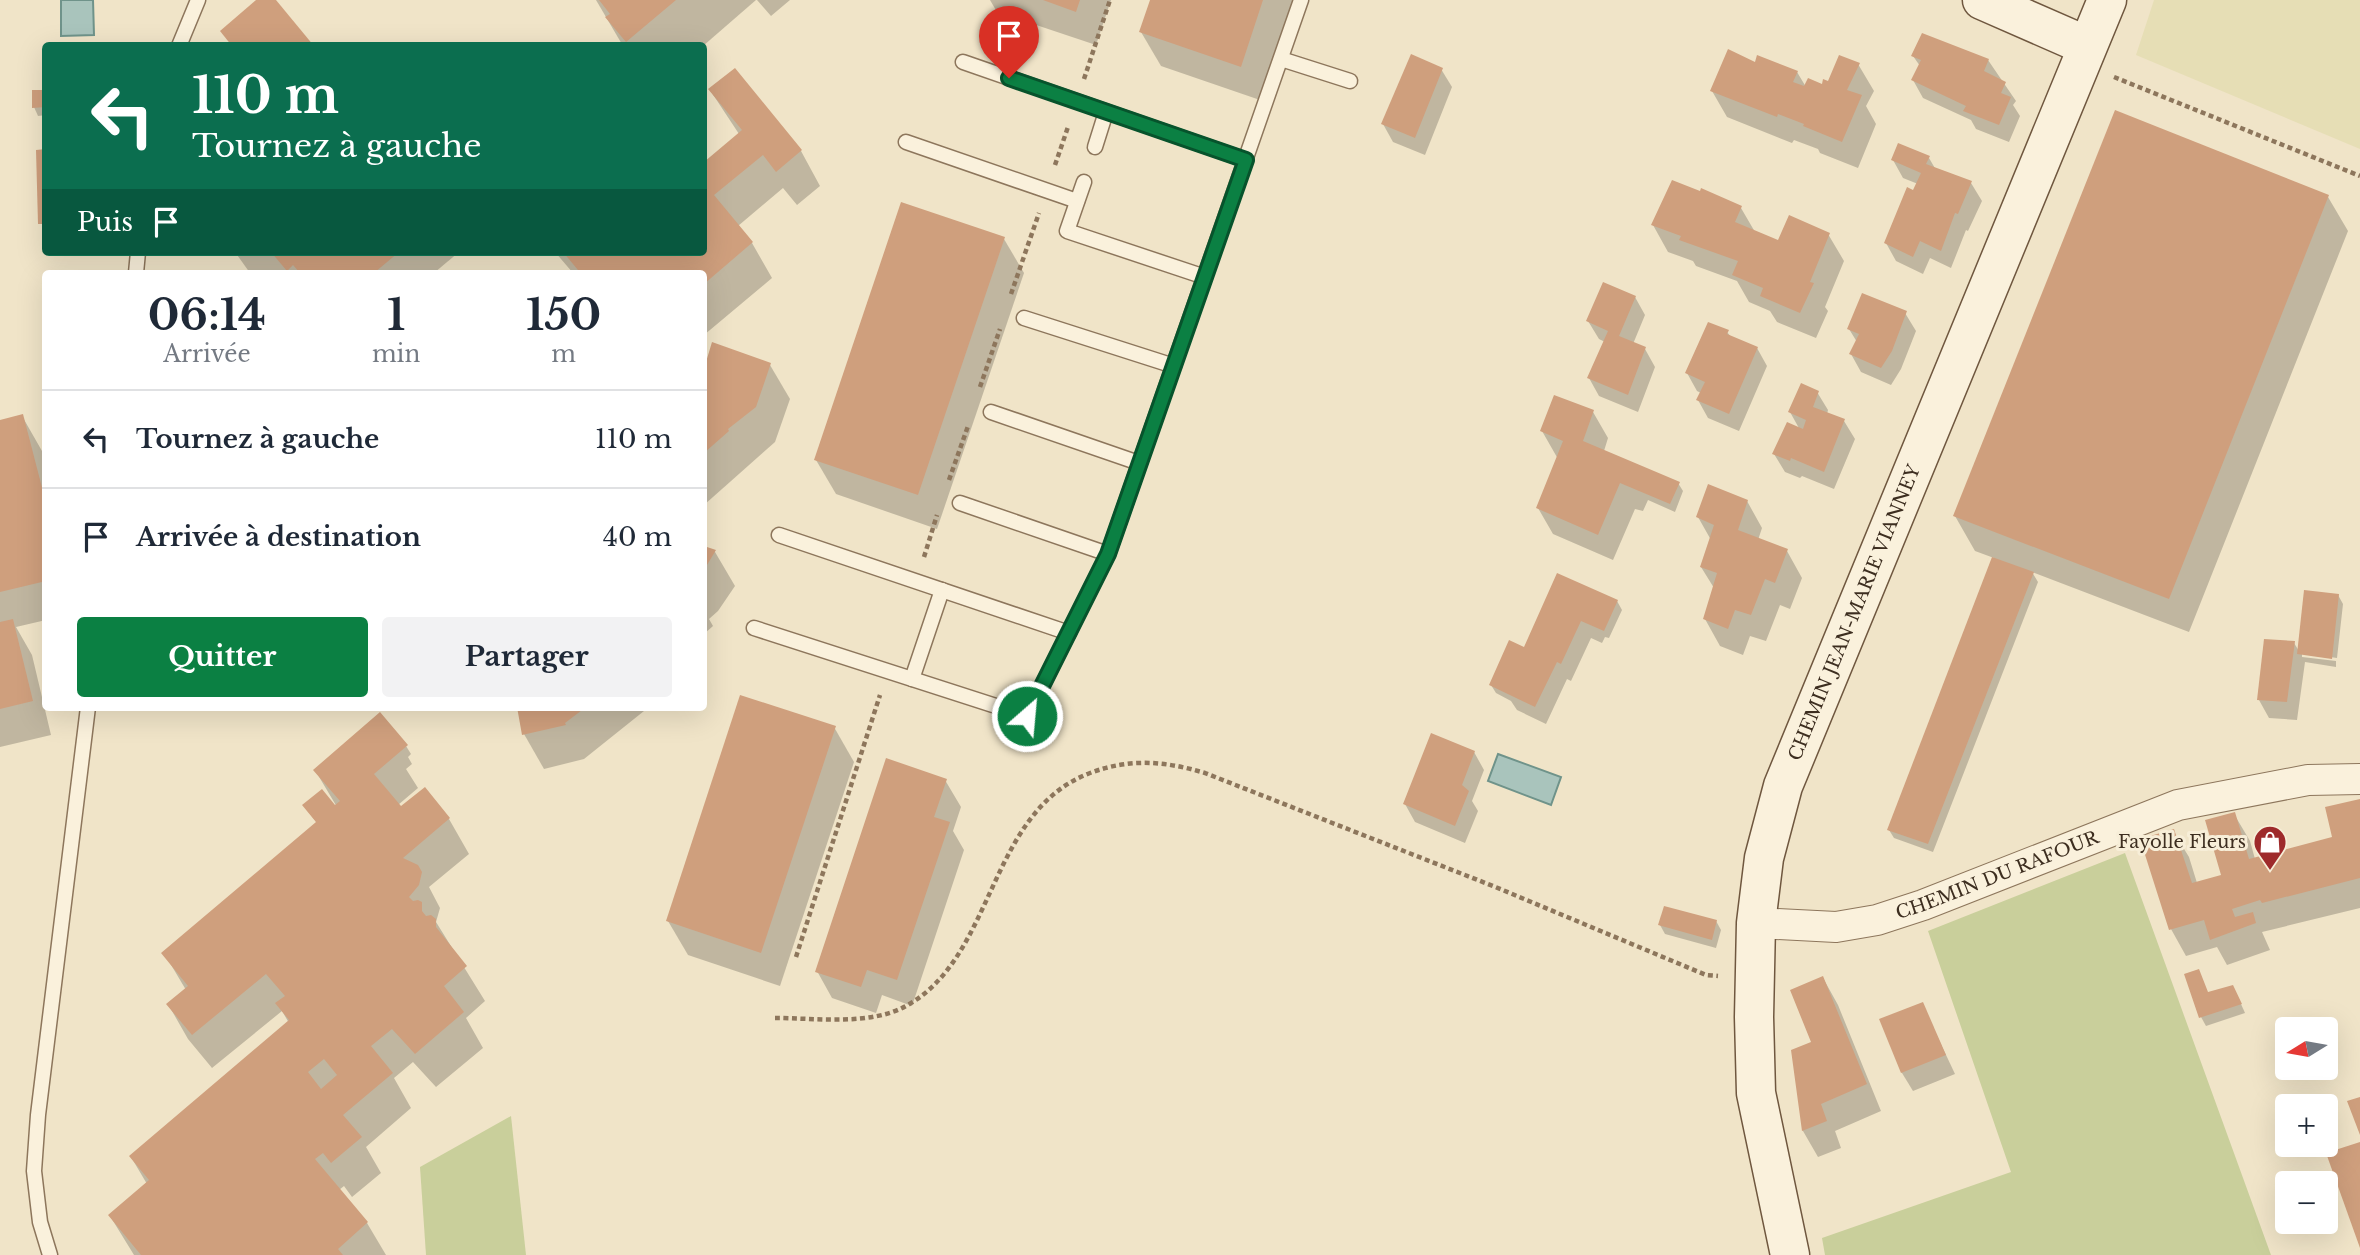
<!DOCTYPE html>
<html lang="fr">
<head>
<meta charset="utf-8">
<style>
	:root { --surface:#fff; --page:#f2f2f3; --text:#1f2937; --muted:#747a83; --line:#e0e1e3; --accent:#0b8043 }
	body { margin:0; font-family:"Libre Baskerville",serif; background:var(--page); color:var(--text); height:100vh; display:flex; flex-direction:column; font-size:26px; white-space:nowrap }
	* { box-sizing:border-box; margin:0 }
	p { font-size:23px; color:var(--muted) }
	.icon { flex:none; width:38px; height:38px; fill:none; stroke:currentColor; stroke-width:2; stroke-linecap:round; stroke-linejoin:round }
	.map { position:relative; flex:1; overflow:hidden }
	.drawer { position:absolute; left:42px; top:270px; width:665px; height:441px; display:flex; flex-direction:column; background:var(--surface); border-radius:7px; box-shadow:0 7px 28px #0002 }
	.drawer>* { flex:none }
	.top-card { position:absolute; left:42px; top:42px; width:665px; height:214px; border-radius:7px; box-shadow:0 7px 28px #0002; background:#0b6e4f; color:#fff; overflow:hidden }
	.needle { width:46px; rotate:259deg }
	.controls { position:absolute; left:2275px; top:1017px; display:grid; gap:14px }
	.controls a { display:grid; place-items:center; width:63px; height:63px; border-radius:7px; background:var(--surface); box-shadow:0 7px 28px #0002; font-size:35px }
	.pin { position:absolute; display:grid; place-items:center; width:60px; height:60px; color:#fff; margin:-72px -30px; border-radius:50% 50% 50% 0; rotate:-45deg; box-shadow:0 0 7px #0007 }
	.pin .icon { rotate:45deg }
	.me { position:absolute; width:77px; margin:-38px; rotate:27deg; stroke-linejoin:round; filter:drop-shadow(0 0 5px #0008) }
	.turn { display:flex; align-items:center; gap:24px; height:147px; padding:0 35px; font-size:32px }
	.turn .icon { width:91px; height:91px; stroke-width:2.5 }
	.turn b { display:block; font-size:49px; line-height:60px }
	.then { display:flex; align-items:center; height:66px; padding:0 35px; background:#0003; gap:14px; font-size:26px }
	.eta { display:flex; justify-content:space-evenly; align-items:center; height:119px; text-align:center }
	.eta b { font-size:42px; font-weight:700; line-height:49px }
	.cta { display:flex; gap:14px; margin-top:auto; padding:14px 35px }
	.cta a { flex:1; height:80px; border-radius:7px; background:var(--accent); color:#fff; font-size:28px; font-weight:700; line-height:80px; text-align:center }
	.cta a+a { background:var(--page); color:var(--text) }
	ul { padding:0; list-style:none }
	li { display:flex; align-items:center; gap:21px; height:98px; padding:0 35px; border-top:2px solid var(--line) }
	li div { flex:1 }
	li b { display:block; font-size:26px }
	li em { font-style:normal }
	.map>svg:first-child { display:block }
	.farmland { fill:#e6deb5 }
	.green { fill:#c9cf9b }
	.water { fill:#a9c4bc; stroke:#6f938a; stroke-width:2 }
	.shadow { fill:#0003 }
	.building { fill:#cf9f7d; fill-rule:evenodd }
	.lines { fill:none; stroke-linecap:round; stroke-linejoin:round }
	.lane-casing { stroke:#8d765c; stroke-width:17 }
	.street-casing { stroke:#8d765c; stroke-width:32 }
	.secondary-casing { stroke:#6f573f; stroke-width:41 }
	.path { stroke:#8d765c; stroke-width:4.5; stroke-dasharray:5 3.5; stroke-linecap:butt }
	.lane { stroke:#faf1dc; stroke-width:14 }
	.street { stroke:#faf1dc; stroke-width:30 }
	.secondary { stroke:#faf1dc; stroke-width:38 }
	.route-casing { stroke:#07532c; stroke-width:18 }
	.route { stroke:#0b8043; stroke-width:12 }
	.labels { text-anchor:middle; stroke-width:6; stroke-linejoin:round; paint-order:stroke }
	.street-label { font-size:18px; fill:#3d2e20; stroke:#f7eed8 }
	.poi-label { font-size:18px; fill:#3d2e20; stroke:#f7eed8; text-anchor:end }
</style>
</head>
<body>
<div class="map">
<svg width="2360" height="1255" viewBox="0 0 2360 1255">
	<rect width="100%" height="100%" fill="#f0e4c8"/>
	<polygon class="farmland" points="2154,0 2360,0 2360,149 2136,55"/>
	<g class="green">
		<polygon points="2125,853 2271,1255 1825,1255 1822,1238 2011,1172 1928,931"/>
		<polygon points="511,1116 526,1255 426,1255 420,1167"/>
	</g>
	<g class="water">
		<polygon points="61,0 93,0 94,35 61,36"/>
		<polygon points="1498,754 1561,777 1551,805 1488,781"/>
	</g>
	<g class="shadow">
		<polygon points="596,0 756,0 703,46 623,46"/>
		<polygon points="757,0 790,0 771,16"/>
		<polygon points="990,0 1111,0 1096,45 997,12"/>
		<polygon points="1152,0 1294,0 1260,100 1161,66 1141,32"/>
		<polygon points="1913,56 1988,60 2016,101 2013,105 2020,116 2009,142 1976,129 1971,120 1923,98 1913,80 1920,66"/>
		<polygon points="1756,64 1797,72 1806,87 1823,87 1858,64 1874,91 1866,106 1876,124 1858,168 1820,153 1818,149 1794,140 1792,143 1727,117 1712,91"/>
		<polygon points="1441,69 1452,87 1425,155 1393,142 1383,124"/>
		<polygon points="710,90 801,151 820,186 797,205 783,188 738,226 752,243 772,278 704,335 704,273 573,273 555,252 704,252 704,164 739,134"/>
		<polygon points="46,91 46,115 38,116 34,107"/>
		<polygon points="1929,158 1936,170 1971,183 1982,201 1968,231 1966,230 1951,268 1930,258 1923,274 1896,261 1886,243 1918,184 1903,178 1893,160"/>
		<polygon points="1701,194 1741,208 1755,232 1779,242 1828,234 1844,261 1825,307 1828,311 1816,338 1777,322 1770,311 1749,302 1737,281 1696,266 1693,261 1668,252 1653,225"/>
		<polygon points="2328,197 2348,231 2189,632 2032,572 2038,582 1933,852 1894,838 1889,830 1994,558 1975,551 1955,516"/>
		<polygon points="1004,239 1024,273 937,529 836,494 816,460"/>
		<polygon points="235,252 459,252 434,273 250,273"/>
		<polygon points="1635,297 1645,315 1633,344 1645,349 1655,367 1638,412 1599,396 1589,378 1605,342 1599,339 1588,321"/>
		<polygon points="1905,313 1916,331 1901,369 1891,385 1861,372 1851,354 1857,342 1849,329"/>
		<polygon points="1727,332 1731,337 1757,348 1767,366 1739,431 1708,418 1698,400 1701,393 1697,391 1687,373"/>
		<polygon points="704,363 770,365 790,399 775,442 704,505"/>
		<polygon points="1817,392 1828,410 1827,414 1844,421 1855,439 1834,489 1802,476 1800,478 1785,472 1774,454 1800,430 1790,412"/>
		<polygon points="1593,412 1608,438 1604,451 1678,483 1683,491 1675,512 1648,500 1643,511 1635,509 1613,560 1553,534 1538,508 1558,459 1542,431"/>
		<polygon points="22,416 42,451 46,463 46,620 16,627 32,655 51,735 0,747 0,422"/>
		<polygon points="1747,501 1762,528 1758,540 1787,551 1802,578 1790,609 1780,605 1766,641 1750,636 1743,655 1720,646 1705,619 1714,588 1701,567 1711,540 1698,517"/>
		<polygon points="704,548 715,552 735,586 718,611 709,619 713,626 704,634"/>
		<polygon points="2338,595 2343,604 2337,658 2302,653 2302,657 2336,661 2336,667 2305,662 2297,720 2269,718 2259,700 2294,643 2299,651"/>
		<polygon points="1617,601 1622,610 1609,638 1605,637 1602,643 1591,638 1571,681 1567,679 1546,724 1517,710 1511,701 1496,693 1491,685 1525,649"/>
		<polygon points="519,707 649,707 584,759 544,769 524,734"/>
		<polygon points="834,727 854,762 780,986 688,955 668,921"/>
		<polygon points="406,746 411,754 408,757 412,764 406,769 418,788 398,805 401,809 425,789 449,819 469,854 429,887 440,908 436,922 485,1001 466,1018 483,1048 436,1087 413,1062 394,1078 411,1108 366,1147 381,1173 352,1197 344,1186 339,1190 367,1223 386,1255 134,1255 110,1216 147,1184 131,1157 289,1023 282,1011 212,1068 188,1039 168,1004 186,990 164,953 317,823 304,806 337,807 315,770"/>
		<polygon points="1474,752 1484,770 1472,801 1478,811 1465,843 1415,822 1405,804"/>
		<polygon points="945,780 961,807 953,831 964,850 912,1006 882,995 876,1013 832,998 817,971"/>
		<polygon points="2360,801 2360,908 2262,932 2270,950 2227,965 2217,947 2186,956 2171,929 2173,831 2189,857 2197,883 2224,876 2234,814 2250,841 2255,859 2334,839"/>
		<polygon points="1716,921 1721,930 1716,948 1665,934 1660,925"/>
		<polygon points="1823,978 1838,1005 1881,1111 1835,1131 1841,1148 1818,1157 1803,1131 1793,1051 1813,1043"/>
		<polygon points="2237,995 2245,1013 2206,1026 2201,1017"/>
		<polygon points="1922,1004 1955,1074 1913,1091 1902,1073 1881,1020"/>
	</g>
	<g class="building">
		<polygon points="256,0 276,0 314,46 232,46 220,31"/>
		<polygon points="599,0 676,0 626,42 605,17 610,14"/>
		<polygon points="1043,0 1080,0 1076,12"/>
		<polygon points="1150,0 1263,0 1241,67 1139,32"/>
		<polygon points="1922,33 1989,59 1984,71 2006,82 2001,93 2011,97 1999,125 1963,111 1966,106 1911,80 1921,60 1911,56"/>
		<polygon points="1728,49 1755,62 1757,55 1798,71 1793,82 1804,86 1808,78 1822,84 1823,79 1828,81 1839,55 1860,63 1847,90 1862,95 1842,142 1803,126 1804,124 1778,114 1777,117 1710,91"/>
		<polygon points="1411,54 1443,68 1415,138 1381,124"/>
		<polygon points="735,68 802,150 776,172 763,155 714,195 753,242 704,284 704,273 574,273 578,270 563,252 704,252 704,162 742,130 708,89"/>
		<polygon points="32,90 46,90 46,107 32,108"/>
		<polygon points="2115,110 2329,195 2169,599 1953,516"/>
		<polygon points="1898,143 1930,156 1926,164 1972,181 1958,214 1955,213 1941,251 1920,241 1913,257 1884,243 1907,187 1913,190 1921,173 1891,160"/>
		<polygon points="46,149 46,224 38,224 36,150"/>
		<polygon points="1672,180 1700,191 1701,188 1742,206 1735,222 1778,240 1789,215 1830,233 1810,282 1814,283 1800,313 1760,296 1763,288 1732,275 1738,261 1679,240 1681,236 1651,225"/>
		<polygon points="901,202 1005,237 918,495 814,460"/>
		<polygon points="271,252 399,252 374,273 300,273 293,265 287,271"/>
		<polygon points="1603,282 1636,296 1619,336 1646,347 1628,395 1587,378 1608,331 1586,321"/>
		<polygon points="1862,293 1907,311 1892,351 1881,368 1849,354 1859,334 1847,329"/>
		<polygon points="1708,322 1729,330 1727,334 1758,347 1729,414 1696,400 1705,382 1685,373"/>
		<polygon points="712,342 771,363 756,407 728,429 729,431 704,453 704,361 706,362"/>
		<polygon points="1801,383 1819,391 1813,407 1845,419 1824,472 1791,458 1790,461 1772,454 1787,422 1803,429 1806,420 1788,412"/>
		<polygon points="1554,395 1594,410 1583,441 1680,482 1670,504 1620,483 1598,535 1536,508 1563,441 1540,431"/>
		<polygon points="23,414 46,503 46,581 0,592 0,420"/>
		<polygon points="1708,484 1748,500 1738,530 1788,549 1775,583 1765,579 1751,615 1735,610 1728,629 1703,619 1717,573 1700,567 1714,525 1696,517"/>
		<polygon points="704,546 716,550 704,570"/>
		<polygon points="1992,557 2034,572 1928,844 1887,830"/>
		<polygon points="1557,573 1618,600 1604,631 1581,621 1561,664 1557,662 1535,707 1489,685 1509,640 1524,647"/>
		<polygon points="2304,590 2339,594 2332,659 2297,654"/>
		<polygon points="13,619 33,701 0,709 0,622"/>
		<polygon points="2264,639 2295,641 2287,702 2257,700"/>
		<polygon points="740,695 836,726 761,953 666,921"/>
		<polygon points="517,707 586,707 565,723 566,725 522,735"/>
		<path d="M380 712 408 745 374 774 401 806 425 787 450 818 403 858 418 865 422 872 419 885 409 897 413 901 418 900 422 902V911L426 916 431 915 436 919V927L467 966 444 986 464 1012 415 1054 392 1029 371 1046 393 1073 343 1115 362 1137 331 1163 323 1153 315 1159 368 1222 338 1249 343 1255H141L108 1215 149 1180 129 1156 289 1020 275 1003 285 996 266 974 192 1035 166 1004 188 986 161 953 316 822 302 805 322 789 335 805 340 801 313 770ZM324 1059 337 1075 321 1089 308 1072Z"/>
		<polygon points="1431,733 1475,751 1462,785 1469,791 1455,826 1403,804"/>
		<polygon points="886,758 947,779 934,817 950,822 897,980 867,970 861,987 815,972"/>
		<polygon points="2360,799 2360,878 2262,903 2260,900 2232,909 2235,917 2253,912 2256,923 2210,940 2204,920 2169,930 2140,839 2174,829 2192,883 2221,875 2205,820 2235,812 2249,859 2332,837 2325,807"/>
		<polygon points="1664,906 1717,920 1712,940 1658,925"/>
		<polygon points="2199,969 2208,992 2233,985 2242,1004 2199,1018 2184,974"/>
		<polygon points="1823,976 1867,1084 1821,1104 1827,1121 1802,1131 1791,1050 1811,1042 1790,990"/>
		<polygon points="1923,1002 1946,1055 1901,1073 1879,1019"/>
		<polygon points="2360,1097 2360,1135 2347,1101"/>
		<polygon points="2360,1142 2360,1248 2326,1153"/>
	</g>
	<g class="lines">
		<defs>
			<g id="lane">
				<polyline points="179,46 198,0"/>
				<polyline points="1281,59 1350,81"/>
				<polyline points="963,62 1246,160"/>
				<polyline points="906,142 1077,201"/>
				<polyline points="1095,147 1106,112"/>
				<polyline points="1084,182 1067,231 1205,277"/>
				<polyline points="136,273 138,252"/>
				<polyline points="1024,318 1174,366"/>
				<polyline points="991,412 1139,463"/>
				<polyline points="960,503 1108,554"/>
				<polyline points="779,535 1069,633"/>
				<polyline points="754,628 1027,716 1108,554 1301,0"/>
				<polyline points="912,679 942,590"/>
				<polyline points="50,1255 40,1222 34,1171 38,1115 88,707"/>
			</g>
			<g id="street">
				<path id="s1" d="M1756 923 1836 927 1877 920 1923 905 2178 805 2308 780 2360 779"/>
			</g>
			<g id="secondary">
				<polyline points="1982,0 2087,46"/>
				<path id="s2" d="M1790 1255 1756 1093 1754 1017 1756 923 1764 858 1783 786 2107 0"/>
			</g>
		</defs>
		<use href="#lane" class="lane-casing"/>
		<use href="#street" class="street-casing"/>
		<use href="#secondary" class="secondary-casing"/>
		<g class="path">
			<polyline points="2114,77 2360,176"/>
			<polyline points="1084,79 1110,0"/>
			<polyline points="1055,165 1068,127"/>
			<polyline points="1011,294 1039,213"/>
			<polyline points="980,387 1000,329"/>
			<polyline points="949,480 968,426"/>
			<polyline points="924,557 937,515"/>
			<polyline points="796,957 880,695"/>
			<path d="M775 1018C815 1018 870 1026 906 1006 996 957 987 812 1090 773 1130 758 1165 761 1205 773L1493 886 1706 975 1718 976"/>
		</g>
		<use href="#lane" class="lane"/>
		<use href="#street" class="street"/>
		<use href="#secondary" class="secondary"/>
	</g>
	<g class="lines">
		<defs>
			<polyline id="route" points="1009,78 1246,160 1108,554 1027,716"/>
		</defs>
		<use href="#route" class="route-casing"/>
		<use href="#route" class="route"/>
	</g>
	<defs>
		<symbol id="shop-pin" viewBox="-11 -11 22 30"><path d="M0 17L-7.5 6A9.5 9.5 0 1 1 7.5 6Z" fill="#9e2a2b" stroke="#f7eed8"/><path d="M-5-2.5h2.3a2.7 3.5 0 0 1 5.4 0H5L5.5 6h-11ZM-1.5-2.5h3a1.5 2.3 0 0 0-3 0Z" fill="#fff"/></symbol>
	</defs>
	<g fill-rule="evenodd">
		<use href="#shop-pin" x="2251" y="823" width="38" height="52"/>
	</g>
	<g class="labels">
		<g class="street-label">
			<text dy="6" stroke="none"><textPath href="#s2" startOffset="663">CHEMIN JEAN-MARIE VIANNEY</textPath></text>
			<text dy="6" stroke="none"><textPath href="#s1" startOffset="250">CHEMIN DU RAFOUR</textPath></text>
		</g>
		<g class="poi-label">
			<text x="2246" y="848">Fayolle Fleurs</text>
		</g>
	</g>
</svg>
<div class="controls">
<a><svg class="needle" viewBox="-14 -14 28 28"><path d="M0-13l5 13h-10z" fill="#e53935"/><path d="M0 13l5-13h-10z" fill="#747a83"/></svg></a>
<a>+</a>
<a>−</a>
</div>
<div class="pin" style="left:1009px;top:78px;background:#d93025"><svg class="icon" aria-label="arrive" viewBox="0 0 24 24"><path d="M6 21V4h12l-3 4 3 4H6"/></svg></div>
<svg class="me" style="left:1027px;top:716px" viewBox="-20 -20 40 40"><circle r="17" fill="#0b8043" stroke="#fff" stroke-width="3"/><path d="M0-11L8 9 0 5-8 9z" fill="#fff"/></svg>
<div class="top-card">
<div class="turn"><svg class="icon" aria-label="left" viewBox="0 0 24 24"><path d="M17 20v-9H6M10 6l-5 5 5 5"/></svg><div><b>110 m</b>Tournez à gauche</div></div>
<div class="then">Puis<svg class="icon" aria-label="arrive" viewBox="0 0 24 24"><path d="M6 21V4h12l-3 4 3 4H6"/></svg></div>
</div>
<section class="drawer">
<div class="eta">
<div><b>06:14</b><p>Arrivée</p></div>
<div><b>1</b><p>min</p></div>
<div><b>150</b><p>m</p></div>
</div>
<ul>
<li><svg class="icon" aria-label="left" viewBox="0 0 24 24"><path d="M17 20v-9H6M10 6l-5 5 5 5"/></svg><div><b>Tournez à gauche</b></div><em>110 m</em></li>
<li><svg class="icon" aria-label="arrive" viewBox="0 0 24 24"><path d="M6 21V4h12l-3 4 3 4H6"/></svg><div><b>Arrivée à destination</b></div><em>40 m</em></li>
</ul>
<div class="cta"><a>Quitter</a><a>Partager</a></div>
</section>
</div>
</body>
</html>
